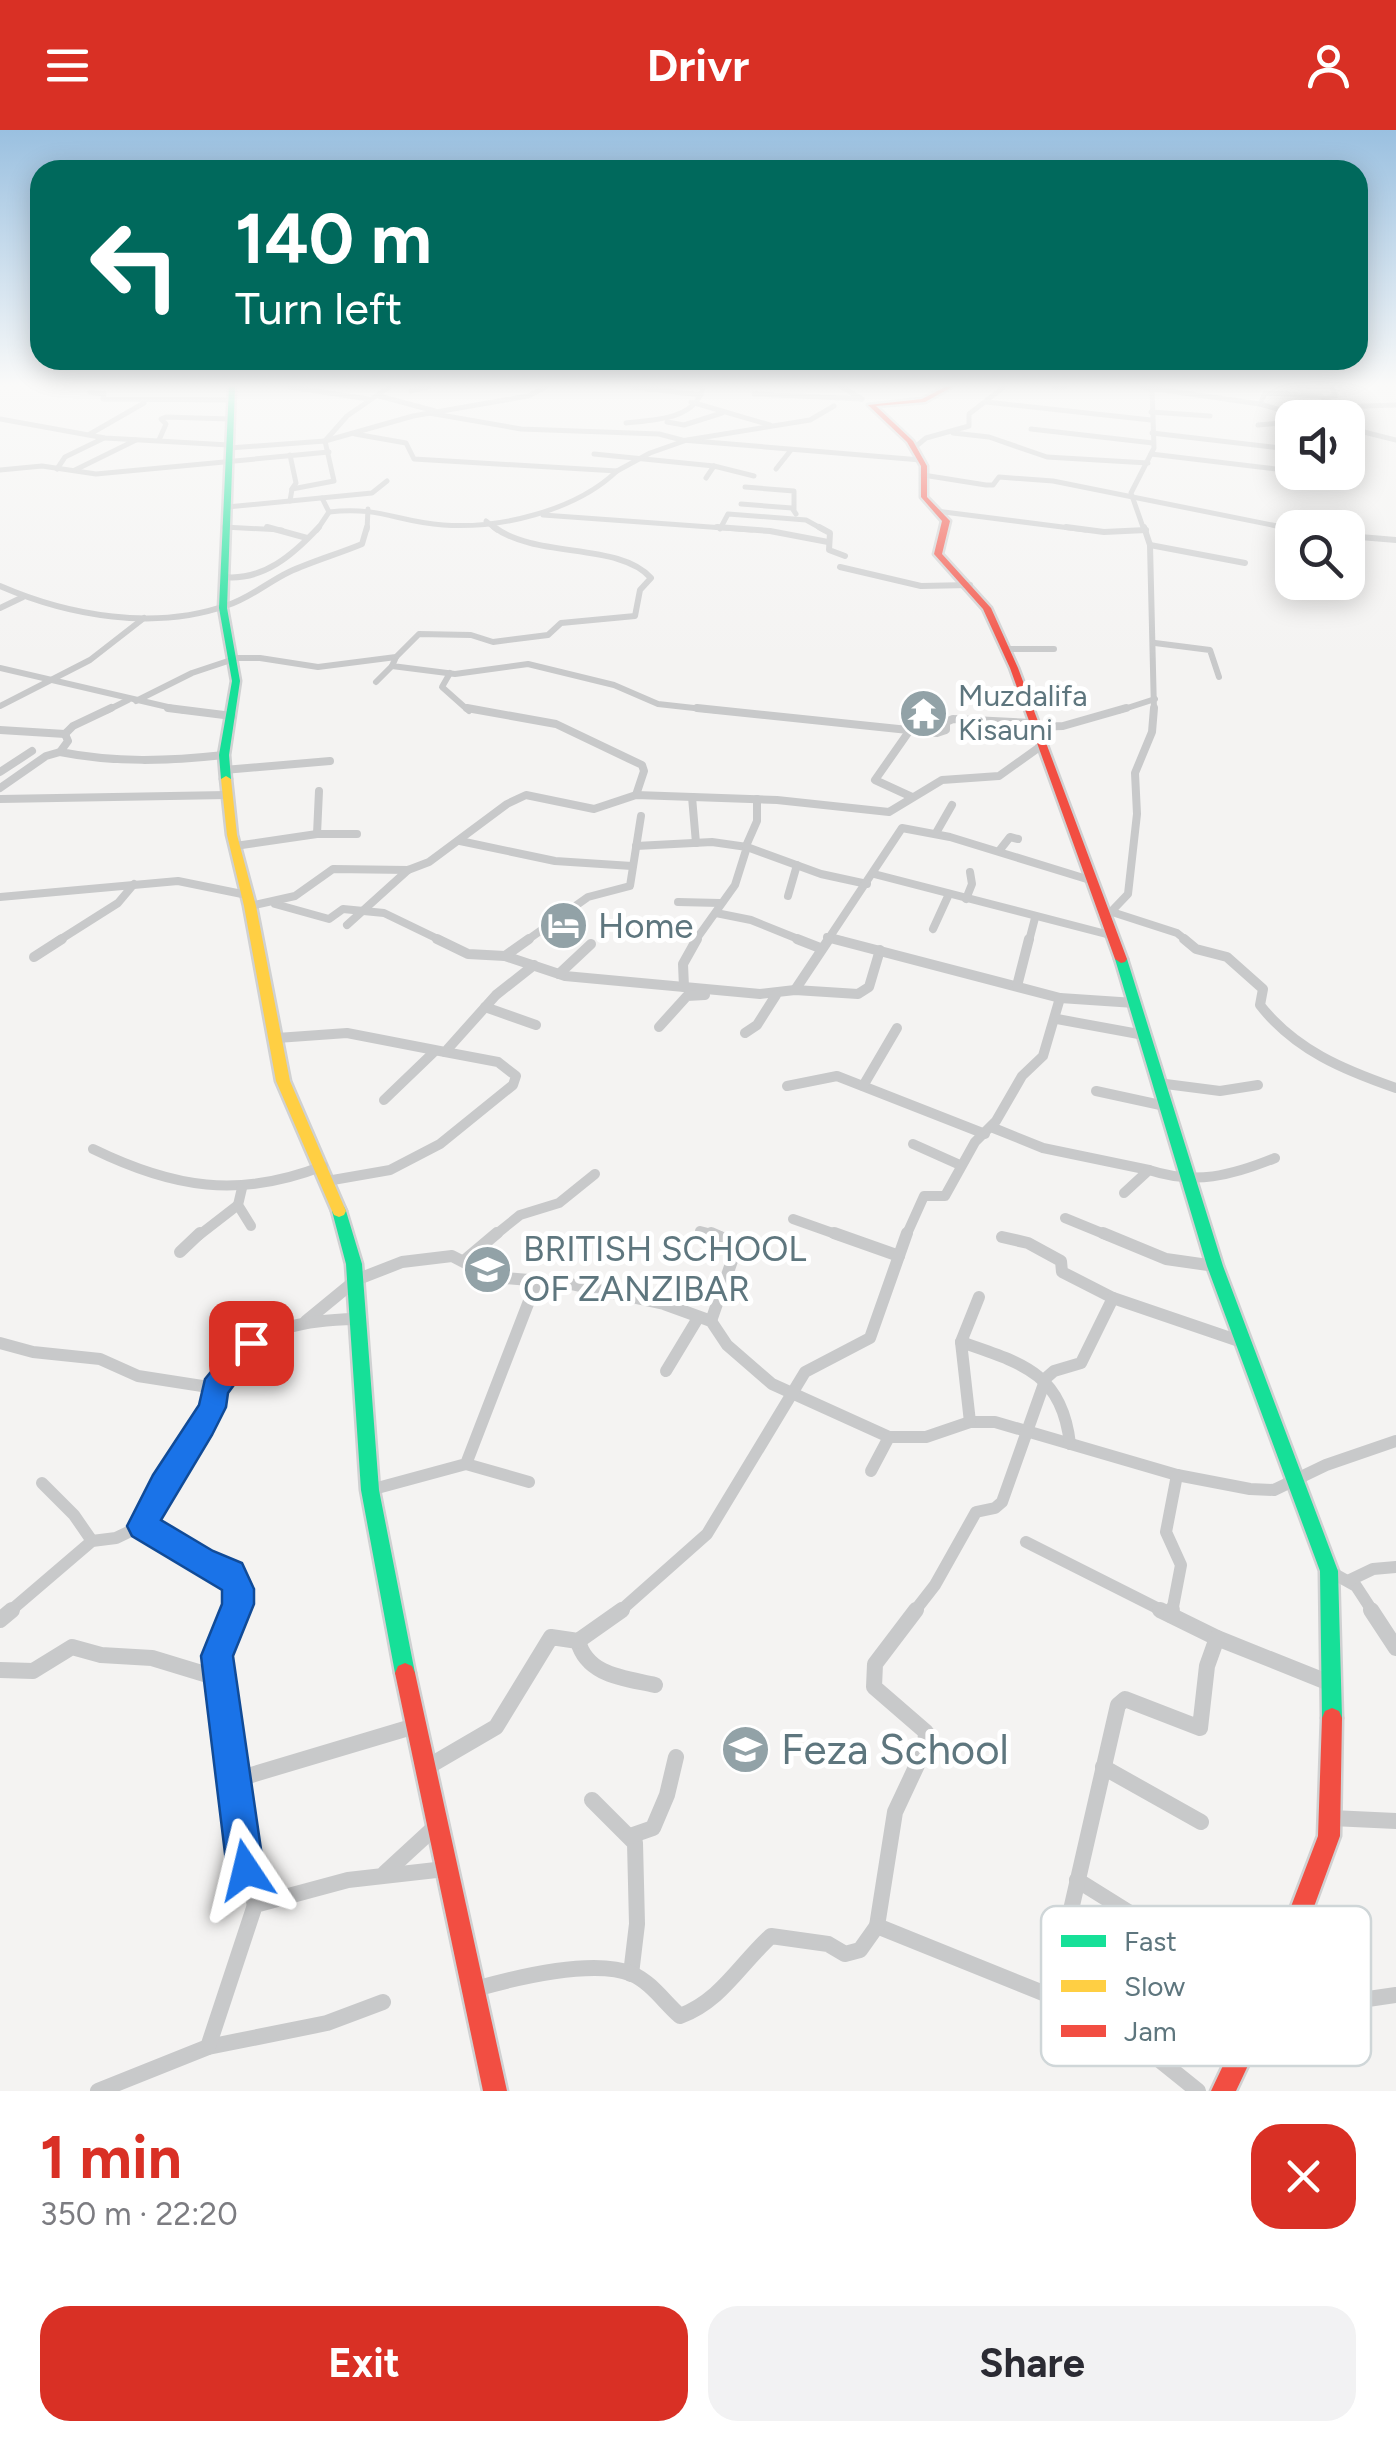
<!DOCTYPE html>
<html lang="en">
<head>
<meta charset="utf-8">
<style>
	:root { --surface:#fff; --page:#f2f2f3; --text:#2b2b33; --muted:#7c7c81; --accent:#d93025 }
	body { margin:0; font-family:Figtree,sans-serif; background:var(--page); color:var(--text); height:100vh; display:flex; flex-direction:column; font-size:38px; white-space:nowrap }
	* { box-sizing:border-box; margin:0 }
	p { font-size:32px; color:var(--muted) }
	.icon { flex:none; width:55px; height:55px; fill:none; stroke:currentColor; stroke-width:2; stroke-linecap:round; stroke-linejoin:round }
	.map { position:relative; height:1961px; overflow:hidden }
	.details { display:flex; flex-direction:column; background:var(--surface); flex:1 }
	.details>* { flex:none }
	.guide { position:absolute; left:30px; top:30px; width:1338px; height:210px; border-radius:30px; box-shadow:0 5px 25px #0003; background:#00695c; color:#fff; overflow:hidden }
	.tools { position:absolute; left:1275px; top:270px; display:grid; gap:20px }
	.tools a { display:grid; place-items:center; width:90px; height:90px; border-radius:20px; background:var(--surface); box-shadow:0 5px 25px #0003; font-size:50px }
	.pin { position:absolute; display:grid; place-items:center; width:85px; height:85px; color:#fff; margin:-42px; border-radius:20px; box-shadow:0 5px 15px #0006 }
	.me { position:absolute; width:110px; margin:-55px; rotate:350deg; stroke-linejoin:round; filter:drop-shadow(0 0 8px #0008) }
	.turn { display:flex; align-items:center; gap:35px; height:210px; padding:0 40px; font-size:45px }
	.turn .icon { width:130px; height:130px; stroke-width:2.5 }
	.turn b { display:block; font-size:70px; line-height:85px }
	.round { display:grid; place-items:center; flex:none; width:105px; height:105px; border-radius:30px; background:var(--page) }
	.overview { display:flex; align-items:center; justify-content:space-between; height:170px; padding:0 40px }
	h1 { font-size:60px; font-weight:700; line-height:75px; color:var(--accent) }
	.primary-button { display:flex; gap:20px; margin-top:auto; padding:20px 40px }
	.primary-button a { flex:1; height:115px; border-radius:30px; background:var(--accent); color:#fff; font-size:40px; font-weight:700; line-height:115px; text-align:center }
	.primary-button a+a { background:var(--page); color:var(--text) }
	header { display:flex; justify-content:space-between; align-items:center; height:130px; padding:0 40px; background:var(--accent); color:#fff; font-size:45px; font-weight:700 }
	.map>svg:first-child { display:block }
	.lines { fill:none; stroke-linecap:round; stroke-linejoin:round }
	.fast-casing { stroke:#d0d1d2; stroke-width:5 }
	.slow-casing { stroke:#d0d1d2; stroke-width:5 }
	.jam-casing { stroke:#d0d1d2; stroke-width:5 }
	.street-far5 { stroke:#c8c9ca; stroke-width:5 }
	.street-far4 { stroke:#c8c9ca; stroke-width:6 }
	.street-far3 { stroke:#c8c9ca; stroke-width:8 }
	.street-far2 { stroke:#c8c9ca; stroke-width:10 }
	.street-far1 { stroke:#c8c9ca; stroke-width:12 }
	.street { stroke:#c8c9ca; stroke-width:16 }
	.fast { fill:#16e098; fill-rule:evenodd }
	.slow { fill:#ffcf43; fill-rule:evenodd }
	.jam { fill:#f24e42; fill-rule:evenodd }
	.route { fill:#1a73e8; stroke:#114b97; stroke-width:2.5 }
	.labels { text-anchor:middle; stroke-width:10; stroke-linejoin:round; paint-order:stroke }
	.far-poi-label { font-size:30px; fill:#5e767e; stroke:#fff; text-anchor:start }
	.poi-label { font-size:35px; fill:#5e767e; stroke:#fff; text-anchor:start }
	.near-poi-label { font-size:42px; fill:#5e767e; stroke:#fff; text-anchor:start }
	.key { fill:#fff; stroke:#cfd6d8; stroke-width:2.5 }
	.key-label { font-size:28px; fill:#5e767e }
</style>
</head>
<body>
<header><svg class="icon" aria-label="menu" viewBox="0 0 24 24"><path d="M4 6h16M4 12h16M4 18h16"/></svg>Drivr<svg class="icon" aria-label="person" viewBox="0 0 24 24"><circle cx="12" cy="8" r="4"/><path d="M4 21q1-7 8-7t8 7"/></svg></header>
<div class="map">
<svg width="1396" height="1961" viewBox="0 0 1396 1961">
	<rect width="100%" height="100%" fill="#f4f3f2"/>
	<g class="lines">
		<defs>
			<g id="fast">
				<polygon points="229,257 235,257 227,478 240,551 229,625 231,649 226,652 221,649 219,625 232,551 219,478"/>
				<polygon points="1121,825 1127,829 1223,1136 1338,1441 1342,1588 1339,1595 1332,1598 1325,1595 1322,1588 1320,1441 1207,1136 1115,829"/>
				<polygon points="339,1075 344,1077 346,1081 362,1134 379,1360 415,1543 412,1550 405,1553 398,1550 395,1543 361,1360 346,1134 332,1081 334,1077"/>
			</g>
			<polygon id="slow" points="226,646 231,649 237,705 256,776 290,951 346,1081 344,1085 339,1087 334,1085 332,1081 276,951 244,776 227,705 221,649"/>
			<g id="jam">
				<polygon points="945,257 952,257 925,272 876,276 913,311 927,336 927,367 950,391 942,424 991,478 1018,538 1127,829 1125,832 1121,833 1115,829 1010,538 983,479 934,424 942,391 921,367 921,336 907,312 868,275 922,269"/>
				<polygon points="405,1533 412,1536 415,1543 507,1961 483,1961 395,1543 398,1536"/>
				<polygon points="1332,1578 1339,1581 1342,1588 1340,1706 1283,1861 1236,1961 1211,1961 1261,1855 1318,1706 1322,1588 1325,1581"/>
			</g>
		</defs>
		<use href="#fast" class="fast-casing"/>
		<use href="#slow" class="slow-casing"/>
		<use href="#jam" class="jam-casing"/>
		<g class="street-far5">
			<polyline points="290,257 368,269"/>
			<polyline points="632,257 701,265"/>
			<polyline points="842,257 862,269"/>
			<polyline points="1054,257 1065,257"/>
			<polyline points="1142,257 1260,274 1265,263 1321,266 1334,277 1396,275"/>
			<polyline points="411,261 428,257"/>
			<polyline points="90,262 104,264 103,269 230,270"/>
			<polyline points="754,264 862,269"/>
			<polyline points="379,266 435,281"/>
			<polyline points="1326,268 1335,266 1332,257"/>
			<polyline points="691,272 770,295"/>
			<polyline points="986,272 1151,290"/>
			<polyline points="1260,274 1308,288"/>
			<polyline points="1298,281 1332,277"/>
			<polyline points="1151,282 1210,286"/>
			<polyline points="429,283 521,299 659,304 682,310 921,330"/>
			<polyline points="0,289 105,308 229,315"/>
			<polyline points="667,292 684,295 722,283"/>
			<path d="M626 293C653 290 696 290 703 257"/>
			<polyline points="1258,295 1292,292"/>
			<polyline points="1348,298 1396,310"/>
			<polyline points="1031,299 1153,313"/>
			<polyline points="953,303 989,307 1047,327 1148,333"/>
			<polyline points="1152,303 1280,318 1292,313"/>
			<polyline points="90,304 144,273"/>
			<polyline points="355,304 406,313 414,329 617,341 650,323 687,310 810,290 834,276"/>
			<polyline points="159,310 166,294 161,289 166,287 229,289"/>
			<polyline points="325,311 413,286 528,266 546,257"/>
			<polyline points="325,311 347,286 389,257"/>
			<polyline points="915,317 926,308 969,296 969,284 1004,257"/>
			<polyline points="229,318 325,311 334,351 292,359 290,371"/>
			<polyline points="594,324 714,336 754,346"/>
			<polyline points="1151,324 1292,341"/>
			<polyline points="290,325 296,353 292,359"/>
			<polyline points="57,339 65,327 104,308"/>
			<polyline points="776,339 791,320"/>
			<polyline points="0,340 42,336 96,344 329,322"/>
			<polyline points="75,340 136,310"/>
			<polyline points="1302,342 1339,348 1342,342"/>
			<polyline points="923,345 986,355 993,355 999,347 1053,351 1292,399"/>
			<polyline points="706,348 714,336"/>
			<polyline points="745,357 794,361 794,379"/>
			<path d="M322 368 329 382C379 376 398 392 443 395 500 399 575 381 617 341"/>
			<polyline points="741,374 792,378 796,384"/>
			<polyline points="227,377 372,363 387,351"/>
			<polyline points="936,381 1086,400"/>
			<polyline points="543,385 752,400"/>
			<polyline points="486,391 497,400"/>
			<polyline points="224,397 282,400"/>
			<polyline points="720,399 728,384 806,390 824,400"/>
			<polyline points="317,400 329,382"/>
			<polyline points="367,400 368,379"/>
			<polyline points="1144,400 1131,363 1154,318 1152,257"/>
		</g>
		<g class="street-far4">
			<polyline points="267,397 307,408"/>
			<polyline points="717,397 770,401 828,412"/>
			<polyline points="819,397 830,403 829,420 845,426"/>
			<polyline points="1066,397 1104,402 1146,400"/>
			<polyline points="1144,397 1150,415 1154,581"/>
			<polyline points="1283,397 1292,399"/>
			<polyline points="1348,406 1396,410"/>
			<polyline points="1150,415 1245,433"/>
			<polyline points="840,437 921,456 970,455"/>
			<path d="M224 447C263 451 293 425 319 397"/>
			<path d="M0 456C69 486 155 501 228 475 250 468 268 452 289 442 313 431 338 424 362 414L367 397"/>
			<polyline points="0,478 23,467"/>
			<polyline points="1155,513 1210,520 1219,547"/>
			<polyline points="1005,519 1054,519"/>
			<polyline points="396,527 392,536 455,544 528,534 614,555 658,574 721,581"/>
			<polyline points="0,538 185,581"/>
			<polyline points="450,543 442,557 469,581"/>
			<polyline points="376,552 392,536"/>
			<path d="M136 571 192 543 237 528H260L318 537 396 527 419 504 471 505 493 512 548 505 561 493 635 486 640 460 651 448C620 412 536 429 494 397"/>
			<polyline points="0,576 90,530 144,488"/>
			<polyline points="106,581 128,570"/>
			<polyline points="1118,581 1155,569"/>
		</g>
		<g class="street-far3">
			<polyline points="168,578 232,586"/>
			<polyline points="467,578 556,594 642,635 644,641 636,665"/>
			<polyline points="697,578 937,603 946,600 946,592 953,589 1032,593"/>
			<polyline points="1033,597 1063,596 1126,578"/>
			<polyline points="0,600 65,604 73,596 111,578"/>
			<polyline points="910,600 875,650 912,667"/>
			<path d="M65 604 68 611 60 622C115 633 169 631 224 625"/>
			<polyline points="224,640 330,631"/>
			<polyline points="0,642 32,621"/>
			<polyline points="0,658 46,626 60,622"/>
			<polyline points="692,667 696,713"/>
			<polyline points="0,669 227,665"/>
			<polyline points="936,703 952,675"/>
			<polyline points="317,704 319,661"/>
			<polyline points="460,711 555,731 632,736"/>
			<polyline points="235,716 317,704 357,704"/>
			<polyline points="636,716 712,712 747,717 735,755 695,811"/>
			<polyline points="746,716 757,691 757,669"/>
			<polyline points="747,717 821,744 867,754"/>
			<polyline points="999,721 1010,707 1018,709"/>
			<polyline points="874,744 1114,806"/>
			<polyline points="788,766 797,735"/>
			<polyline points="0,767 178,751 247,765"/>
			<polyline points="966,769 972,754 970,742"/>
			<polyline points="678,772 720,773"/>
			<polyline points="275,774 329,789 343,779 384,783 442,811"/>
			<polyline points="250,776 295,766 333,739 408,740 429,732 507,674 526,665 594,679 636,665 777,670 889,682 942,650 999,646 1041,616"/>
			<polyline points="1112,782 1177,803 1187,811"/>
			<polyline points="716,783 751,790 803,811"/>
			<polyline points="1107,786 1128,764 1137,684 1135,643 1152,602 1154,578"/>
			<polyline points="347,795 408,740"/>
			<polyline points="933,799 949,764"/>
			<polyline points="827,807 843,811"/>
			<polyline points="58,811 118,773 134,754"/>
			<polyline points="526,811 588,767 630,756 641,686"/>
			<polyline points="827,811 902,698 950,707 1090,750"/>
			<polyline points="1029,811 1035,788"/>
		</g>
		<g class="street-far2">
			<polyline points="437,809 468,824 505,826 565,846 760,864 795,860 858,864 869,857 880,820"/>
			<polyline points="797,809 820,818"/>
			<polyline points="834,809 1060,868 1135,873"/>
			<path d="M1184 809 1196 819 1227 827 1263 859 1260 875C1295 920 1344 940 1396 958"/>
			<polyline points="505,826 529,809"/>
			<polyline points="34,827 62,809"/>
			<polyline points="559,844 591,814"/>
			<polyline points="1017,856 1029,809"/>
			<polyline points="684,857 683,834 697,809"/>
			<polyline points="795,860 829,809"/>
			<polyline points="485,877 536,895"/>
			<polyline points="1057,889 1144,905"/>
			<polyline points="659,897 687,866 705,865"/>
			<polyline points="745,903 757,895 776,865"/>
			<polyline points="277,908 347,903 445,922 496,865 534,835"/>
			<polyline points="1158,953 1220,961 1258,955"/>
			<polyline points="787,956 837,946 985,1004"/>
			<polyline points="863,956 897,898"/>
			<polyline points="1096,961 1165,976"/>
			<polyline points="384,970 435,921"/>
			<polyline points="991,997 1043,1018 1149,1040"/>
			<polyline points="913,1014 960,1035"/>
			<path d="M93 1019C173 1058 239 1069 323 1036"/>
			<polyline points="327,1051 390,1040 440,1014 513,955 516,946 498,932 445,922"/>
			<polyline points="242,1058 238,1075 251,1096"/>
			<path d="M1124 1063 1149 1040C1195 1055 1231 1046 1275 1028"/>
			<polyline points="1065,1088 1109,1106"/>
			<polyline points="793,1089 841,1106"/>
			<polyline points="700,1101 720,1106"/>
			<polyline points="198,1106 238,1075"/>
			<polyline points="494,1106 520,1085 559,1073 595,1044"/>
			<polyline points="906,1106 924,1066 945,1066 975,1012 996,991 1022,946 1043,926 1060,868"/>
		</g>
		<g class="street-far1">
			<polyline points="834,1103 899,1126"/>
			<polyline points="1103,1103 1166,1129 1215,1136"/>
			<polyline points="1002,1107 1028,1113 1061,1131 1062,1142 1113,1168"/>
			<polyline points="180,1122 200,1103"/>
			<polyline points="465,1130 497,1103"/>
			<polyline points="306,1191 356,1150 402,1132 452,1126 493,1147 566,1153 664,1174 711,1191 727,1215 772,1254 889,1307 926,1307 970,1292 995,1292 1177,1345 1250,1359 1274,1360 1326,1335 1396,1311"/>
			<polyline points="711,1191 734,1125 727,1110 711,1103"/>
			<path d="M961 1212C1022 1233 1062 1243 1070 1314"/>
			<polyline points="0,1213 33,1222 100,1229 138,1246 215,1258"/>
			<polyline points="666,1241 698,1188"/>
			<polyline points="970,1292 961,1212 979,1167"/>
			<polyline points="466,1334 529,1352"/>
			<polyline points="871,1341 889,1307"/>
			<polyline points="42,1353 74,1385 92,1411"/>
			<polyline points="370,1360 466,1334 536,1153"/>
			<polyline points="143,1395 204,1434 231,1444 237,1468 235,1482"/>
			<polyline points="1026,1412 1165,1482"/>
			<polyline points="1329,1441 1356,1456 1373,1482"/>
			<polyline points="1350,1450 1373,1439 1396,1437"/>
			<path d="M9 1482 92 1411 116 1408 143 1395 212 1277C215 1258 222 1250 233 1235 266 1195 307 1190 356 1189"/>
			<polyline points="619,1482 707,1404 805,1242 870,1208 907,1103"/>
			<polyline points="914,1482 935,1455 976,1382 995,1378 1002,1372 1046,1248 1054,1241 1081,1233 1113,1168 1242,1212"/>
			<polyline points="1172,1482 1181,1435 1166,1402 1177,1345"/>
		</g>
		<g class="street">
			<polyline points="916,1480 875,1534 874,1557 926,1602 925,1618 895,1682 877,1796 1083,1879 1121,1899 1198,1961"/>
			<polyline points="1160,1480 1217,1508 1332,1554"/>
			<polyline points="1371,1480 1396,1518"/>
			<polyline points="1171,1485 1172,1480"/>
			<polyline points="0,1490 12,1480"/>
			<path d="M578 1511C587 1546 625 1548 655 1555"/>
			<polyline points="0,1540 33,1541 72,1517 101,1525 152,1528 221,1549 231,1651 415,1596"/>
			<polyline points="221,1549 218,1524 235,1480"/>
			<polyline points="1103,1637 1201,1692"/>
			<polyline points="424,1639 496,1597 551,1507 578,1511 622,1480"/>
			<polyline points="231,1651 238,1707 255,1775"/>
			<polyline points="592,1670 635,1713 637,1794 631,1844"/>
			<polyline points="1332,1688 1396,1691"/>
			<polyline points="630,1706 653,1698 667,1665 676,1627"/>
			<polyline points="385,1743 435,1697"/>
			<polyline points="1077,1750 1154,1798 1230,1856 1236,1870 1237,1917"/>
			<path d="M475 1859C514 1848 594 1828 632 1844 651 1852 665 1873 680 1886 721 1871 740 1834 771 1806L828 1814 845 1824 860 1820 877 1796"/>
			<polyline points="1271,1861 1334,1874 1396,1865"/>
			<polyline points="1051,1867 1118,1575 1125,1569 1200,1598 1207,1536 1217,1508"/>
			<polyline points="208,1917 327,1893 383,1872"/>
			<polyline points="98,1961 208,1917 255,1775 348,1750 445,1739"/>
		</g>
		<use href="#fast" class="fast"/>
		<use href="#slow" class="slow"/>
		<use href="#jam" class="jam"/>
	</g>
	<linearGradient id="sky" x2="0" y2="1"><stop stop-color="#9ac0e0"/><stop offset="0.48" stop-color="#fafaf9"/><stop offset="1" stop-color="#fafaf9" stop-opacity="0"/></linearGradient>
	<rect width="1396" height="531" fill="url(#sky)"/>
	<polygon class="route" points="251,1201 261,1205 265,1213 228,1263 226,1277 212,1305 161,1390 213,1421 242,1433 254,1459 254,1474 233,1526 264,1740 258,1753 246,1759 233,1753 227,1740 201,1526 222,1474 222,1460 132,1406 127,1396 153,1345 199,1275 205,1249 241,1205"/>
	<defs>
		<symbol id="temple-disc" viewBox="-11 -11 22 22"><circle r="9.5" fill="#92a2a7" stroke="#fff"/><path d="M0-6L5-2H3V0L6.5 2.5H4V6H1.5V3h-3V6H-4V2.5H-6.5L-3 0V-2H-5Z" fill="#fff"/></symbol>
		<symbol id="hotel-disc" viewBox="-11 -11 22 22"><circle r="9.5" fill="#92a2a7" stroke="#fff"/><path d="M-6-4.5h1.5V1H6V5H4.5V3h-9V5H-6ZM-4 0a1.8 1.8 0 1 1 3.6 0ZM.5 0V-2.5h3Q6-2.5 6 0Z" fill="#fff"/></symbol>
		<symbol id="school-disc" viewBox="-11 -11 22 22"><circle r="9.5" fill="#92a2a7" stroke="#fff"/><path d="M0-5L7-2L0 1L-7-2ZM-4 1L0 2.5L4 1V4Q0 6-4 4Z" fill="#fff"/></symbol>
	</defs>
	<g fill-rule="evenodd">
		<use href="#temple-disc" x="896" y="556" width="55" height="55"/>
		<use href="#hotel-disc" x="536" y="768" width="55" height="55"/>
		<use href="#school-disc" x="460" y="1112" width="55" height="55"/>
		<use href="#school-disc" x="718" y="1592" width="55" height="55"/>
	</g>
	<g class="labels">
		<g class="far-poi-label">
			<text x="958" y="576">Muzdalifa<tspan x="958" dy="34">Kisauni</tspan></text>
		</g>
		<g class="poi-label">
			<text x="598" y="808">Home</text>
			<text x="523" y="1131">BRITISH SCHOOL<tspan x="523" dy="40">OF ZANZIBAR</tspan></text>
		</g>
		<g class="near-poi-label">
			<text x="781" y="1634">Feza School</text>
		</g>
	</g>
	<rect x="1041" y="1776" width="330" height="160" rx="15" class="key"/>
	<rect x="1061" y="1805" width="45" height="12" fill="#16e098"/>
	<rect x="1061" y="1850" width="45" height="12" fill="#ffcf43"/>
	<rect x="1061" y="1895" width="45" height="12" fill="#f24e42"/>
	<g class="key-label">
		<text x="1124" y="1821">Fast</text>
		<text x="1124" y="1866">Slow</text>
		<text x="1124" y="1911">Jam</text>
	</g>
</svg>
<div class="tools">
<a><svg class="icon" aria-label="sound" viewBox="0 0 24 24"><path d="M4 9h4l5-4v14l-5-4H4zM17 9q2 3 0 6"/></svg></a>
<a><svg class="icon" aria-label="search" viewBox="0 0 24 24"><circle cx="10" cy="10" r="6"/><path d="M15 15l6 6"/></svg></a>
</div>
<div class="pin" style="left:251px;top:1213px;background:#d93025"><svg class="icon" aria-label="arrive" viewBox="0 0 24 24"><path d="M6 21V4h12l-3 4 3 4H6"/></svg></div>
<svg class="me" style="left:246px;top:1740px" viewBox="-20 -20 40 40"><path d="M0-17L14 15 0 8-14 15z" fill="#1a73e8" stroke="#fff" stroke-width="4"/></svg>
<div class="guide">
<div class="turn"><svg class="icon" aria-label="left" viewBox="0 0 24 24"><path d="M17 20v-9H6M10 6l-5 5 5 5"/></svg><div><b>140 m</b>Turn left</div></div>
</div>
</div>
<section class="details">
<div class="overview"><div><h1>1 min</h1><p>350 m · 22:20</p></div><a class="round" style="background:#d93025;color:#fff"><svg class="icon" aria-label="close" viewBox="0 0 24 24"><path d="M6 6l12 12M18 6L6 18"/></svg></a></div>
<div class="primary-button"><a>Exit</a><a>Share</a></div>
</section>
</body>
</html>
